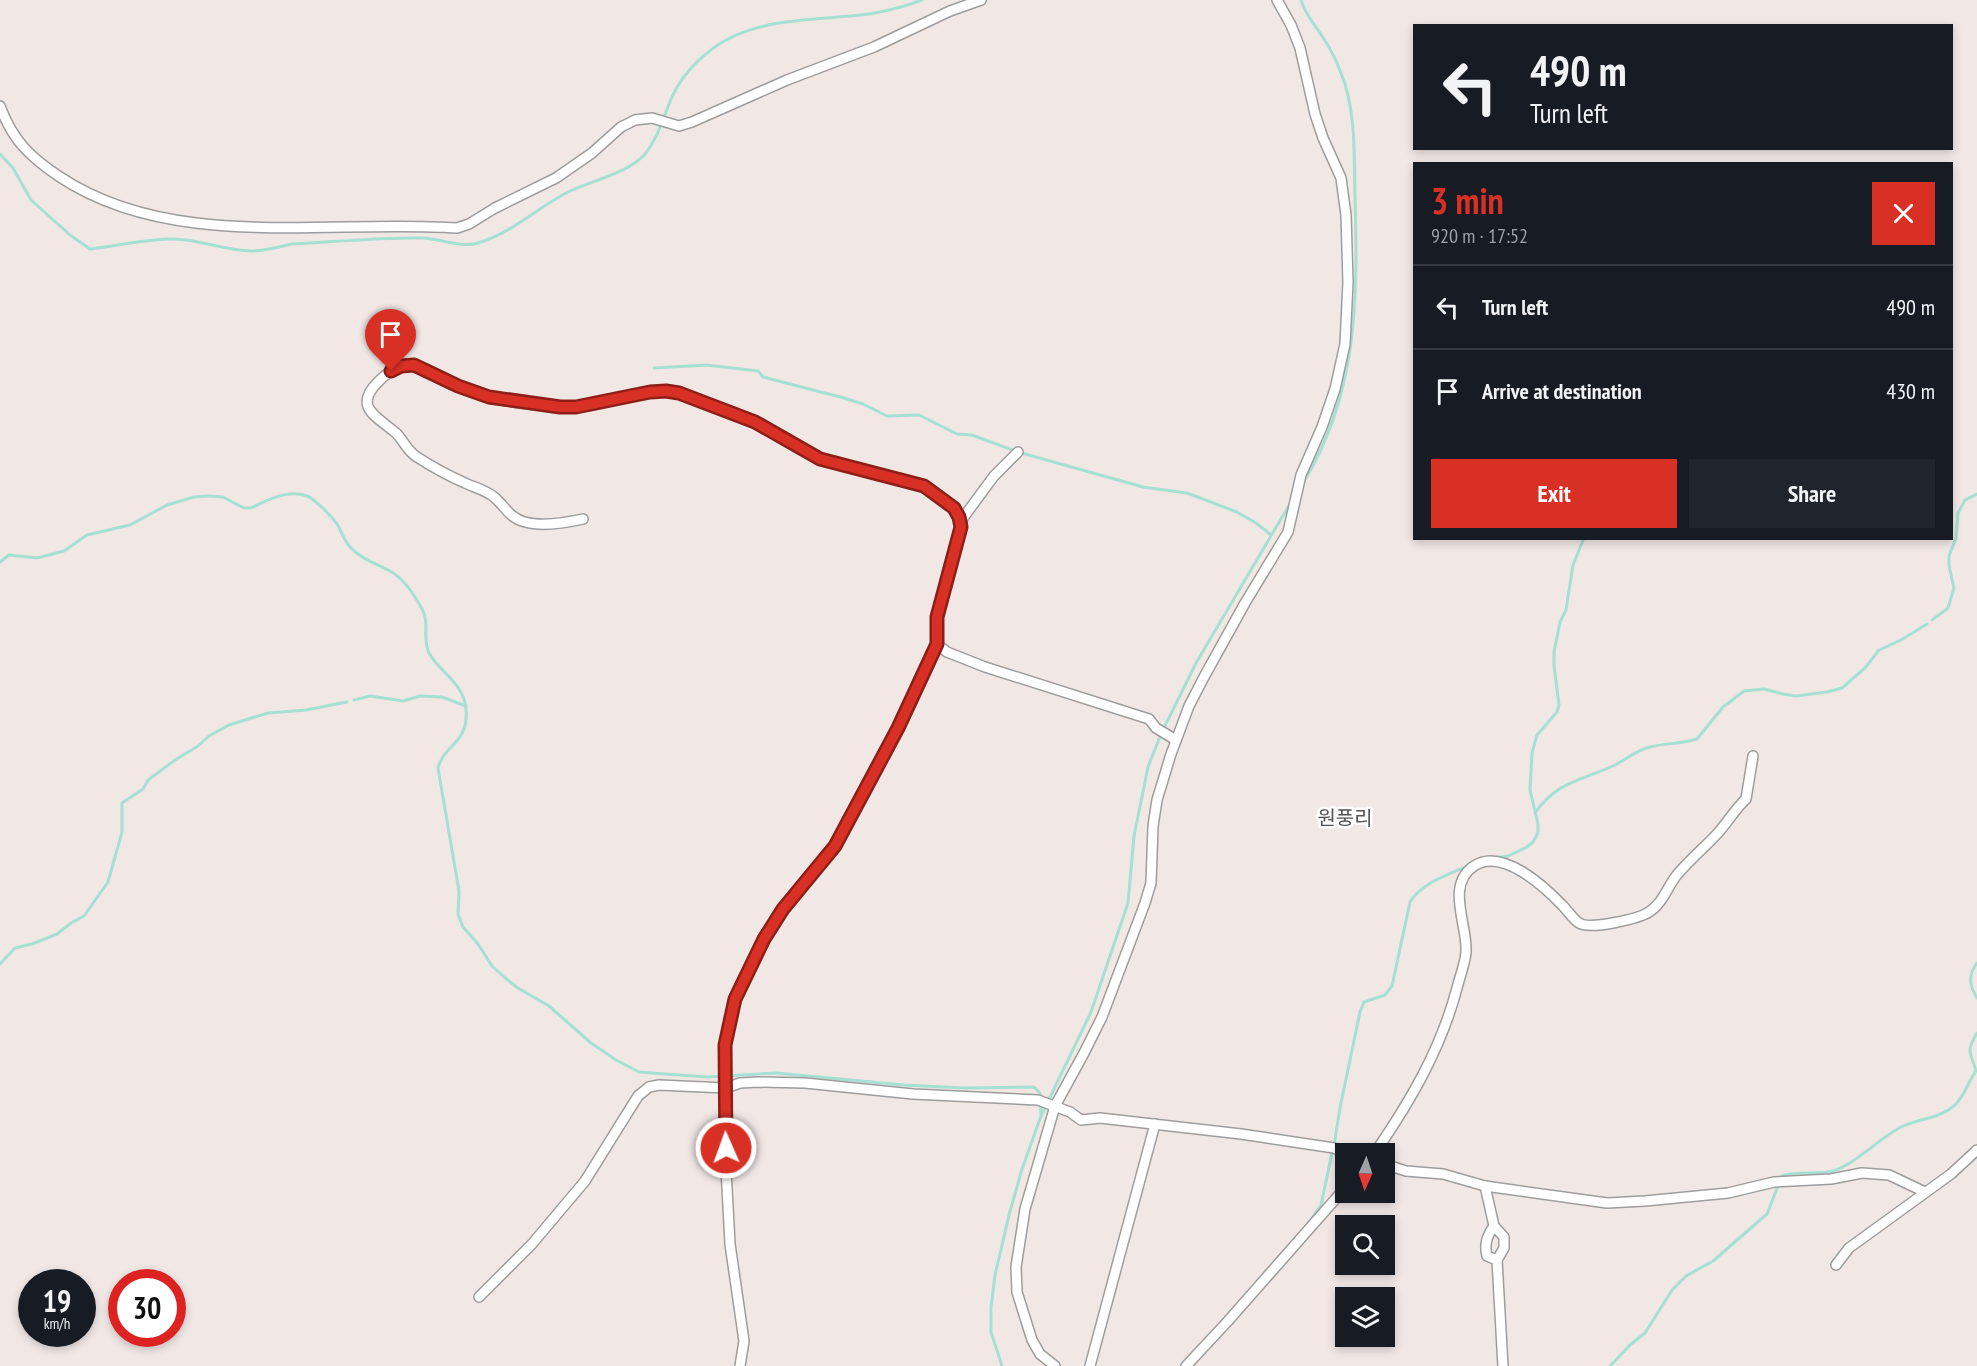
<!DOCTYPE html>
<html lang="en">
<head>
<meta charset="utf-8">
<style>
	:root { --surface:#171b24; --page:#20242c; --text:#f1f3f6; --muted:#9ea1a6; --line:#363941; --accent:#d93025 }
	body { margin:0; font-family:"PT Sans Narrow","Noto Sans KR",sans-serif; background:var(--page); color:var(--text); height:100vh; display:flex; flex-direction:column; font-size:22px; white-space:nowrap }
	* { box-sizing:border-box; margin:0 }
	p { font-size:20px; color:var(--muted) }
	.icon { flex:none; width:33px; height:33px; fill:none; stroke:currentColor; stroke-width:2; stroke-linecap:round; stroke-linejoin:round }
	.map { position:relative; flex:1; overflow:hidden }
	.side { position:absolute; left:1413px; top:162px; width:540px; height:378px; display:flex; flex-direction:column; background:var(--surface); border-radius:0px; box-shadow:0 3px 9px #0003 }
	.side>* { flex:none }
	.banner { position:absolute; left:1413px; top:24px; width:540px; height:126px; border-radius:0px; box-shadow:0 3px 9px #0003; background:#171b24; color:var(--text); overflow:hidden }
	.needle { width:39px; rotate:183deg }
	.fabs { position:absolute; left:1335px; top:1143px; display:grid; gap:12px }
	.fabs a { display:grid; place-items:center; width:60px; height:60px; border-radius:0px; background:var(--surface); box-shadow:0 3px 9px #0003; font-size:30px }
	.speed { position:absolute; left:18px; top:1269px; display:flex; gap:12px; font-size:30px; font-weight:700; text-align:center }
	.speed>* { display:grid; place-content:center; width:78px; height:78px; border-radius:50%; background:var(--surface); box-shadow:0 3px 9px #0003; line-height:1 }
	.speed small { font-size:15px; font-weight:400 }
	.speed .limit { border:9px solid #d22; background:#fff; color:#111 }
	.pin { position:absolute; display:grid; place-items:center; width:51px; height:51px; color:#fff; margin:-62px -26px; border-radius:50% 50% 50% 0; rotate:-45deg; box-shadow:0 0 6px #0007 }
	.pin .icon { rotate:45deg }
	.me { position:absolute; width:66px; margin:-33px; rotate:358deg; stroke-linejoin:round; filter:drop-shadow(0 0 4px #0008) }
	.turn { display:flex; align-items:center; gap:21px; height:126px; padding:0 18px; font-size:27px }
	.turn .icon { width:78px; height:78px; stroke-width:2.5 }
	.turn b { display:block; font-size:42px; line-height:51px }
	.round { display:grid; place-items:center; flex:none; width:63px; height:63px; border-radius:0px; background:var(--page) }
	.head { display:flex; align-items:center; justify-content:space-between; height:102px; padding:0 18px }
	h1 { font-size:36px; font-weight:700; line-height:45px; color:var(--accent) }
	.button { display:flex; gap:12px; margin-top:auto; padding:12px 18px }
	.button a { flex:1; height:69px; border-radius:0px; background:var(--accent); color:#fff; font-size:24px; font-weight:700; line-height:69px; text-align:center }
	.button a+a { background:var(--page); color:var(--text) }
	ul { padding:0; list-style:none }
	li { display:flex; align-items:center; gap:18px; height:84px; padding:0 18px; border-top:2px solid var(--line) }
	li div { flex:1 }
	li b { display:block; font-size:22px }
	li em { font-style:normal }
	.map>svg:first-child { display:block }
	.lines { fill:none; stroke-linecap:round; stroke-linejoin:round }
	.stream { stroke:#a5e0d3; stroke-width:3 }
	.minor-casing { stroke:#9d9d9d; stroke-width:12 }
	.minor { stroke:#fff; stroke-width:9 }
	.route-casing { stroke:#8d1f18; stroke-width:15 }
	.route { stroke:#d93025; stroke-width:10 }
	.labels { text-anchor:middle; stroke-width:5; stroke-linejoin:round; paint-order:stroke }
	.quarter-label { font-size:20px; fill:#535353; stroke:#fff }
</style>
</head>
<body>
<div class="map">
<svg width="1977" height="1366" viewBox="0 0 1977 1366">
	<rect width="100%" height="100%" fill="#f1e8e6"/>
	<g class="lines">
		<g class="stream">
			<path d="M1301 0C1306 18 1323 34 1331 51 1337 61 1341 73 1345 84 1356 121 1354 159 1355 197 1358 298 1358 394 1303 483"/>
			<path d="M0 154 13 168 31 200 70 235 90 249C117 246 145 239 173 239 200 239 225 251 251 251 265 251 279 247 292 244 336 242 380 237 424 238 440 239 462 248 478 243 512 233 537 208 568 192 590 181 629 173 645 154 659 137 663 117 672 97 683 72 707 49 732 37 772 18 817 20 860 15 881 13 903 7 922 0"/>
			<polyline points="654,368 707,365 758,371 763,377 844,398 863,404 887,416 919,415 957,434 972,435 1018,452 1143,487 1187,493 1237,512 1256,523 1270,534"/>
			<path d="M0 562 9 555 37 558 64 551 87 535 130 525 167 505 194 497 208 496 223 497 244 508H251C267 500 288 489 307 496 315 499 332 517 337 524 342 532 344 541 351 548 361 559 377 564 390 571 403 578 415 596 422 609 430 623 422 639 429 653 440 673 464 683 466 709 469 744 444 744 438 768L459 891 458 914 463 927 478 944 492 966 504 977 518 988 549 1006 591 1043 616 1060 639 1072 665 1074 707 1077 776 1073 904 1085 964 1088 1034 1087 1040 1093 1041 1116"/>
			<polyline points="1932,620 1948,608 1954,588 1949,566 1949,556 1956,538 1958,513 1965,500 1977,494"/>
			<polyline points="354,700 370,696 403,701 420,696 442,697 466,706"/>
			<path d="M1535 813C1556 782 1582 780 1613 766 1626 760 1636 750 1650 747 1666 743 1681 744 1697 739L1723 707 1744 691 1764 689 1783 694 1796 696 1827 692 1842 688 1865 668 1879 650 1901 640 1927 624"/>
			<polyline points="1496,858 1508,856 1527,847 1533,842 1538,833 1538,824 1530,790 1532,753 1537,735 1557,712 1559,705 1554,666 1554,652 1560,622 1566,610 1573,565 1584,538"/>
			<path d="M1977 963C1968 975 1969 985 1977 998"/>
			<polyline points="0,964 15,948 32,944 57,934 71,923 84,916 108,882 122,832 122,803 143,789 148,780 175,760 198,746 209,736 229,725 268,713 306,710 347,702"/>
			<path d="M1334 1146 1340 1108 1360 1012 1364 1002 1385 995 1392 986 1410 902C1422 882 1450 874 1470 865"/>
			<polyline points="1310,1221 1321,1205 1332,1153"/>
			<polyline points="1266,1271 1284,1251"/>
			<polyline points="1002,1366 991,1332 991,1307 995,1275 1009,1215 1022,1169 1041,1116 1091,1012 1128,903 1134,836 1148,767 1161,734 1196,663 1291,502"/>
			<path d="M1610 1366 1631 1344 1645 1333 1672 1290 1686 1276 1713 1261 1767 1214 1782 1176C1799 1171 1816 1175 1833 1171 1856 1164 1880 1137 1903 1126 1921 1118 1938 1119 1954 1106 1964 1097 1968 1082 1976 1071 1971 1052 1965 1053 1977 1033"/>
		</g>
		<defs>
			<g id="minor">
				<path d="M0 106C13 141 30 157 60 177 173 252 330 219 457 228L469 224 495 208 556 178 592 153 621 127 635 120 652 118 679 126 692 122 787 80 874 47 950 11 981 0"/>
				<polyline points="1018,452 994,476 963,518 937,617 937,644 947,652 985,667 1149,719 1156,728 1176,740"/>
				<path d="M583 519C565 523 543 527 525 522 509 518 505 506 494 497 486 490 473 487 465 483 449 476 431 466 417 457 407 451 404 441 396 433 376 416 353 407 378 382 387 373 396 366 409 366 425 365 442 378 455 385 465 390 475 393 485 396 506 403 535 404 557 407 598 412 638 386 679 393L755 422 820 459 924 486 954 508 959 517 961 527"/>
				<path d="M1374 1154C1410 1102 1441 1049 1457 988 1460 976 1465 964 1466 952 1468 926 1445 885 1474 866 1502 847 1545 887 1563 906 1568 911 1573 919 1579 923 1590 930 1638 919 1649 912 1662 904 1667 888 1676 876 1689 860 1704 848 1717 834 1728 822 1735 809 1746 799L1753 756"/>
				<polyline points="1384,1164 1406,1171 1443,1174 1485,1186 1607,1203 1645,1201 1728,1193 1774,1182 1831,1179 1862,1173 1889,1175 1925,1192"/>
				<polyline points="1485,1186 1494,1226"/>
				<path d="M1497 1260 1487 1256C1484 1244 1487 1236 1494 1226L1504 1237V1248L1497 1260 1503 1366"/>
				<polyline points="1836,1265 1849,1248 1951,1174 1977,1150"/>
				<polyline points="479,1297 532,1244 585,1181 638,1096 649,1087 659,1085 726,1088 740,1083 758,1082 805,1083 913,1094 1038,1100 1070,1112 1081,1120 1100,1118 1241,1134 1334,1148 1348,1154"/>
				<polyline points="740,1366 744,1341 730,1244 724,1131 725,1045 735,999 764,939 783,909 835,846 898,728 937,644"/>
				<polyline points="1055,1366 1040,1354 1032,1340 1017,1292 1016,1267 1025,1209 1055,1106 1084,1053 1102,1017 1145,903 1151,883 1153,826 1157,800 1171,754 1189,706 1204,677 1245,603 1288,532 1301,475 1322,427 1335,389 1345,344 1348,282 1346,215 1341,178 1323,138 1315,114 1300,48 1291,25 1277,0"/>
				<polyline points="1090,1366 1155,1124"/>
				<polyline points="1186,1366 1228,1321 1346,1187"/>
			</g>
		</defs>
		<use href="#minor" class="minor-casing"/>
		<use href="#minor" class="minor"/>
	</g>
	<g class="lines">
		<defs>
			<polyline id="route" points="391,371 401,366 414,365 458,386 489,397 560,407 576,407 650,392 666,391 679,393 755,422 820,459 924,486 954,508 959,517 961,527 937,617 937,644 898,728 835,846 783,909 764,939 735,999 725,1045 726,1148"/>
		</defs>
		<use href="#route" class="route-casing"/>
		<use href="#route" class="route"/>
	</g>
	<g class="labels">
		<g class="quarter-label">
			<text x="1345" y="825">원풍리</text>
		</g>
	</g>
</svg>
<div class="fabs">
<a><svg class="needle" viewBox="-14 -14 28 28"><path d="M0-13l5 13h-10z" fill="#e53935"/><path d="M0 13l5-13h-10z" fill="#9ea1a6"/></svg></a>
<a><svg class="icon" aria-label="search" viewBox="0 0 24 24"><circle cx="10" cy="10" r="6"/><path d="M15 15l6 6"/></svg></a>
<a><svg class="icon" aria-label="layers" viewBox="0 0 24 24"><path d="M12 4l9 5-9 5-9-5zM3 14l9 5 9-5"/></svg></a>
</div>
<div class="speed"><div>19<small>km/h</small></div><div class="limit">30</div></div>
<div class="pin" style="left:391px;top:371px;background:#d93025"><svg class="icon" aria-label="arrive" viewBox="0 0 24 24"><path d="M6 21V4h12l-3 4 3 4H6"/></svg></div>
<svg class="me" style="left:726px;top:1148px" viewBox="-20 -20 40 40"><circle r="17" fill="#d93025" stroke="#fff" stroke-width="3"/><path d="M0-11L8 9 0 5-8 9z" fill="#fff"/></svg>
<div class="banner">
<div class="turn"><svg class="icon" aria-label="left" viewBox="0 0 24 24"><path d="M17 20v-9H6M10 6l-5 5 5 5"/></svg><div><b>490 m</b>Turn left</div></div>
</div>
<section class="side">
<div class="head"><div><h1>3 min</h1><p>920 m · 17:52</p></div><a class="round" style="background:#d93025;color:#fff"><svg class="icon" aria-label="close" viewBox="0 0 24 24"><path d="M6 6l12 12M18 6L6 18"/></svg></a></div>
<ul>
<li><svg class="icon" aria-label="left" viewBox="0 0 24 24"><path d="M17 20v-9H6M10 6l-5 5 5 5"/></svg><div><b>Turn left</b></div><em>490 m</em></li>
<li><svg class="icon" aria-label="arrive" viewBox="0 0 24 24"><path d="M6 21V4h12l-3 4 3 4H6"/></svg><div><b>Arrive at destination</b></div><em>430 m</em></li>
</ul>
<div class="button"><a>Exit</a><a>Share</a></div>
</section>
</div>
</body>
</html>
